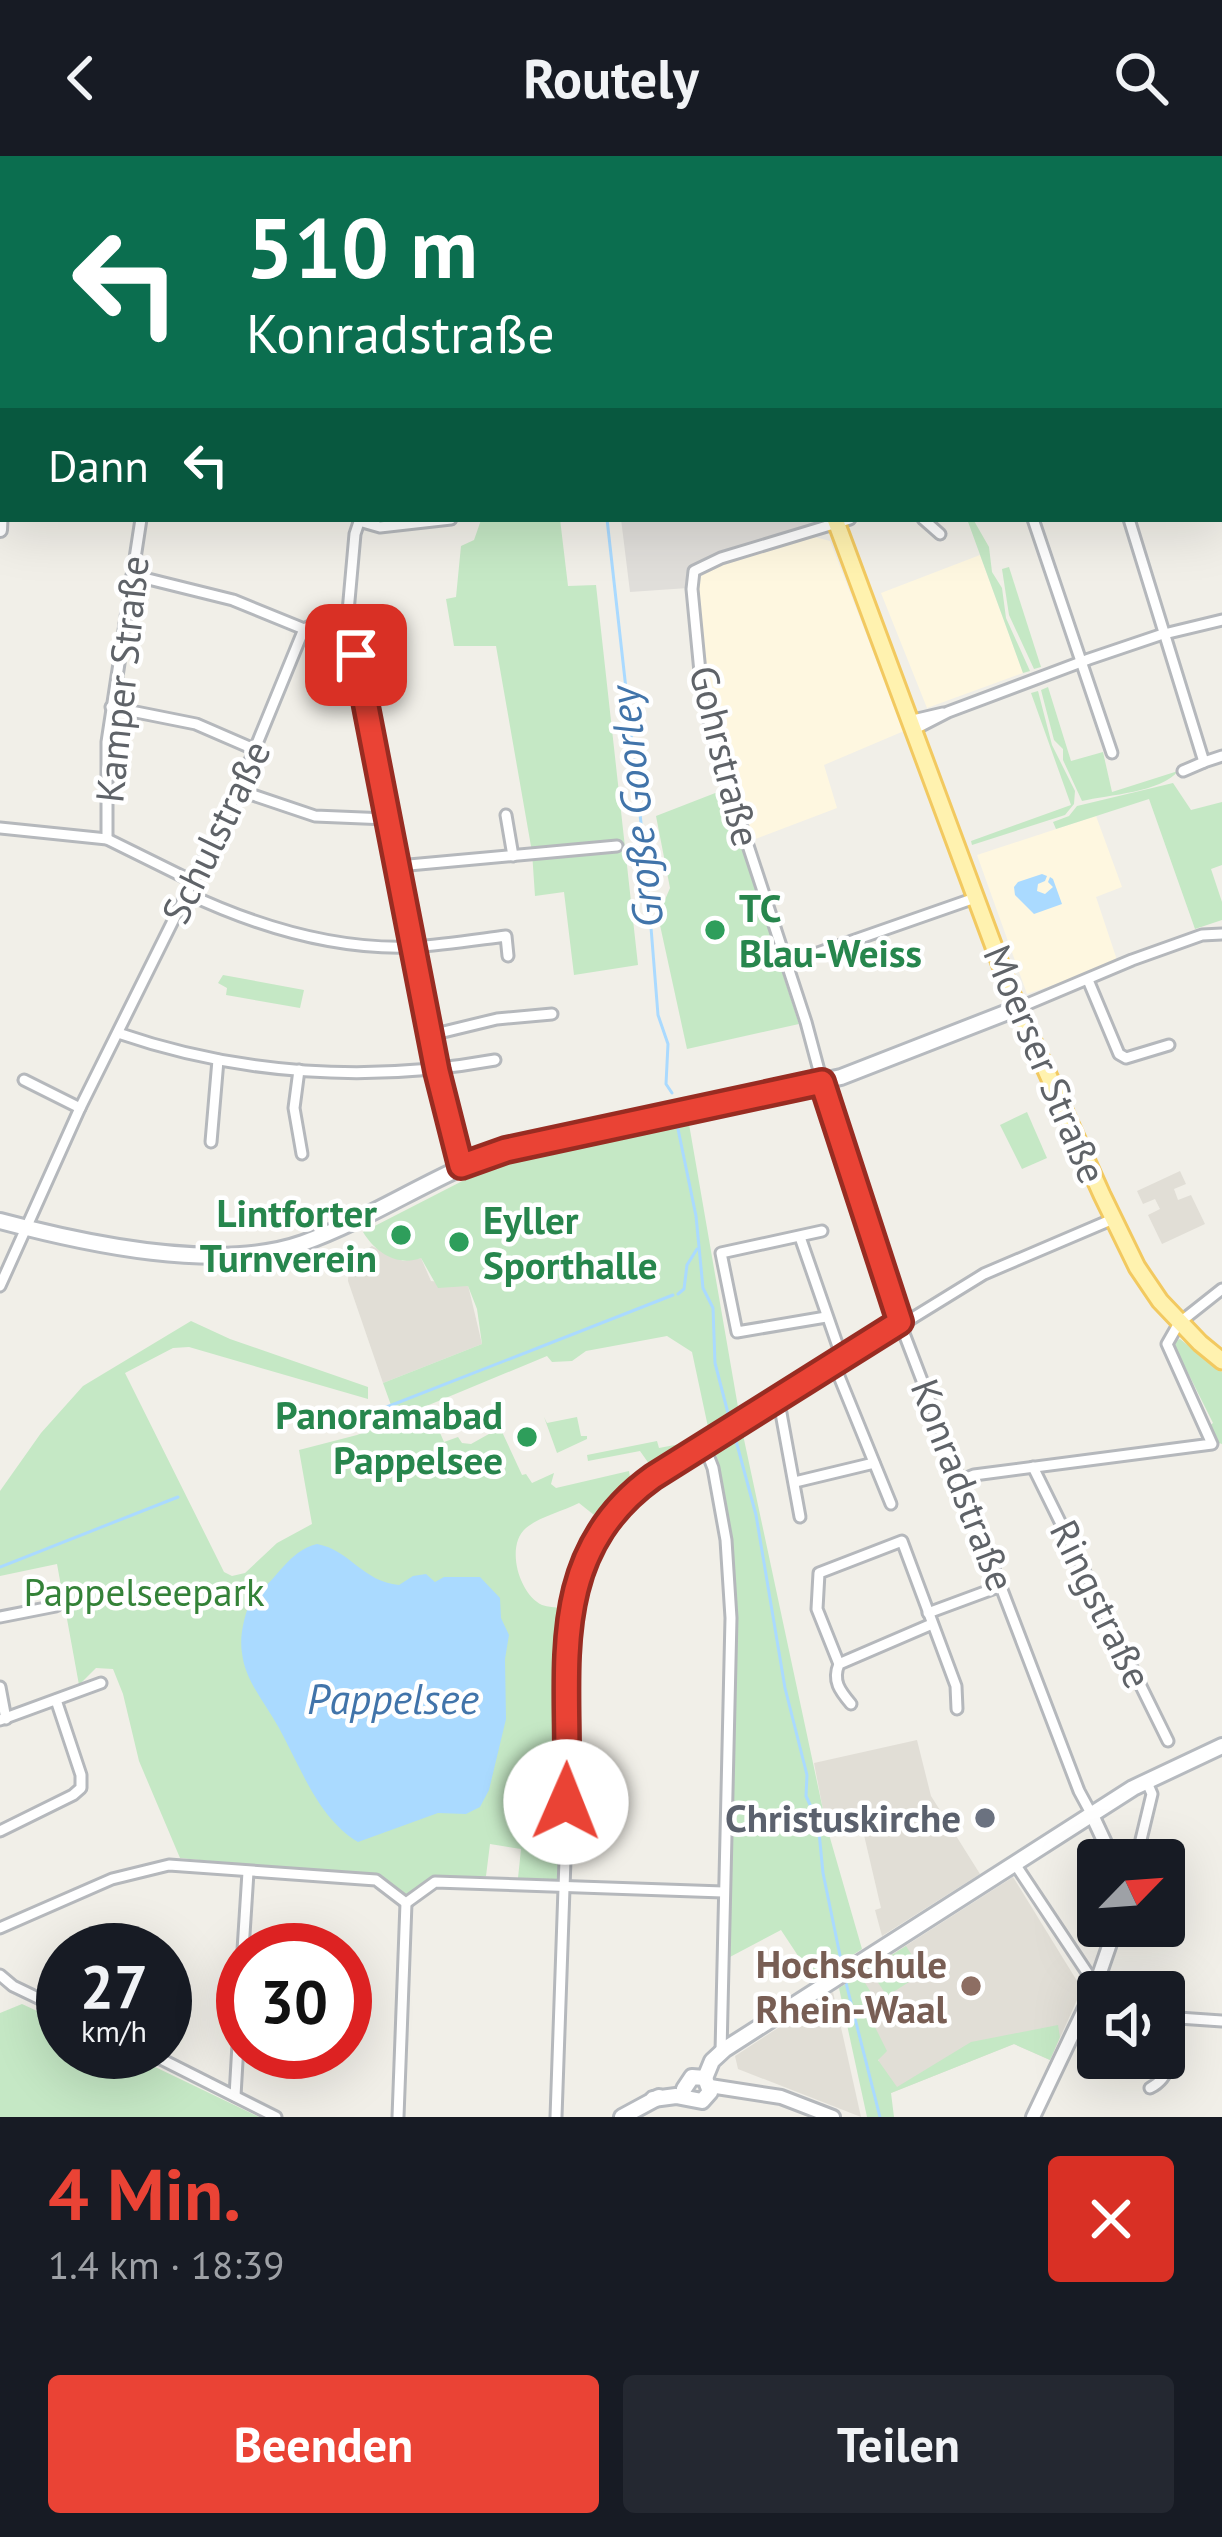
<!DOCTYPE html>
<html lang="de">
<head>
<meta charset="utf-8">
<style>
	:root { --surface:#171b24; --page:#242831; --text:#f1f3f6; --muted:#9ea1a6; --accent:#ea4335 }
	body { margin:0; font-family:"PT Sans",sans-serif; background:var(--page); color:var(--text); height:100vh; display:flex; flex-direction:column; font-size:45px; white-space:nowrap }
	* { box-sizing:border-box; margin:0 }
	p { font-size:39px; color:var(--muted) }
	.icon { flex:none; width:66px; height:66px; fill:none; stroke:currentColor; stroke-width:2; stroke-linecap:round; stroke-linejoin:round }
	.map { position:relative; height:1961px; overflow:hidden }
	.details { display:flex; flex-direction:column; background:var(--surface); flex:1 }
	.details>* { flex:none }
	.hud { position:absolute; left:0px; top:0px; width:1224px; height:366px; box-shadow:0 12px 48px #0002; background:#0b6e4f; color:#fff; overflow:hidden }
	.needle { width:78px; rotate:65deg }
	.fabs { position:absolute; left:1077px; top:1683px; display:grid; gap:24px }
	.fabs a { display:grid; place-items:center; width:108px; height:108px; border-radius:12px; background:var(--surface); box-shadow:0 12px 48px #0002; font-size:60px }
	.speed { position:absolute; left:36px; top:1767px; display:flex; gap:24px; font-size:60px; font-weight:700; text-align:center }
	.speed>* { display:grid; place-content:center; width:156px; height:156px; border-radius:50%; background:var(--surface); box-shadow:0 12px 48px #0002; line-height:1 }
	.speed small { font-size:30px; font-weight:400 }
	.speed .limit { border:18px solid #d22; background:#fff; color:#111 }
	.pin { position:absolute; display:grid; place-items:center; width:102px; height:102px; color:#fff; margin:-51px; border-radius:24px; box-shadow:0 6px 18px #0006 }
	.me { position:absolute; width:132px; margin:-66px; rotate:1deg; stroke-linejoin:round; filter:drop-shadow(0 0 9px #0008) }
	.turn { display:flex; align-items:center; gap:42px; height:252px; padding:0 48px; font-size:54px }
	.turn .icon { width:156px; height:156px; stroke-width:2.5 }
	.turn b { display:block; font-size:84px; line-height:102px }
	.then { display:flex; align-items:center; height:114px; padding:0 48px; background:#0003; gap:24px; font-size:45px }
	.round { display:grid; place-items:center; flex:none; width:126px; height:126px; border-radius:12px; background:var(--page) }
	.head { display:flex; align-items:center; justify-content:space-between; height:204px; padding:0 48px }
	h1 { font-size:72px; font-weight:700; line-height:90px; color:var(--accent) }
	.button { display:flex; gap:24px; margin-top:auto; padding:24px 48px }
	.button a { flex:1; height:138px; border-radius:12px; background:var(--accent); color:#fff; font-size:48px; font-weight:700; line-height:138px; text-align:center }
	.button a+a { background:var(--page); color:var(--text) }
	header { display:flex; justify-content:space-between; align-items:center; height:156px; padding:0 48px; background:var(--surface); font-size:54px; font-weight:700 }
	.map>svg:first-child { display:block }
	.commercial { fill:#fef7e0 }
	.industrial { fill:#e0deda }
	.education { fill:#e1ded6 }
	.green { fill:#c5e8c5 }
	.water { fill:#aadaff }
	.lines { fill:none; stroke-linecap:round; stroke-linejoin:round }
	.stream { stroke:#aadaff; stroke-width:3 }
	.minor-casing { stroke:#b5b8bc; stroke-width:15 }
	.tertiary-casing { stroke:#b5b8bc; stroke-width:18 }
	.secondary-casing { stroke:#b6babf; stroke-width:20 }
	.primary-casing { stroke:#f2c960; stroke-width:21 }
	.minor { stroke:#fff; stroke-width:9 }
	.tertiary { stroke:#fff; stroke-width:12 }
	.secondary { stroke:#fff; stroke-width:14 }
	.primary { stroke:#fff2af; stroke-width:15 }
	.route-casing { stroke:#982c22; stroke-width:30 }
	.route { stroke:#ea4335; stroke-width:21 }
	.leisure-dot { fill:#2e9e5b; stroke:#fff; stroke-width:4.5 }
	.worship-dot { fill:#6b7280; stroke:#fff; stroke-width:4.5 }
	.education-dot { fill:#8d6e63; stroke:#fff; stroke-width:4.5 }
	.labels { text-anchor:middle; stroke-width:9; stroke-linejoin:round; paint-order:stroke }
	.street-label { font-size:39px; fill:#5f6368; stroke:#fff }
	.leisure-label { font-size:39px; font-weight:bold; fill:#27864d; stroke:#fff; text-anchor:start }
	.park-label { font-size:39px; fill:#348238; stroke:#fff }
	.worship-label { font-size:39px; font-weight:bold; fill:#5b616d; stroke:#fff; text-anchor:end }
	.education-label { font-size:39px; font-weight:bold; fill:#785e54; stroke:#fff; text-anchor:end }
	.water-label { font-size:42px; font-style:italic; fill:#4174aa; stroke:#fff }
</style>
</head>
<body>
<header><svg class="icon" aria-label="back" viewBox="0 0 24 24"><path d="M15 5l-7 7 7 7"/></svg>Routely<svg class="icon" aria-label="search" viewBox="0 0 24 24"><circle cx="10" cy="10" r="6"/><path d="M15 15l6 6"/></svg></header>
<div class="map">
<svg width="1222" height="1961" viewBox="0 0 1222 1961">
	<rect width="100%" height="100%" fill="#f1efe8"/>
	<g class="commercial">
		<polygon points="811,380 830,385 904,575 824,609 837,652 750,685 705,539 696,422 702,413"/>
		<polygon points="980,399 1023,517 927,552 881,437"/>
		<polygon points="1096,660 1122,731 1096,741 1118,807 1027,838 977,699"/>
	</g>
	<polygon class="industrial" points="621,363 831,363 833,368 700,411 688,432 630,436"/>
	<g class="education">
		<polygon points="1180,1015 1186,1028 1174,1033 1178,1044 1191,1039 1205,1068 1162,1088 1148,1059 1160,1053 1155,1043 1143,1048 1137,1035"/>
		<polygon points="372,1090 403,1105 421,1102 431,1125 468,1129 482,1188 383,1227 348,1125 349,1105"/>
		<polygon points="917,1584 931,1640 980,1718 882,1780 875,1754 881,1752 860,1662 826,1669 814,1607"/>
		<polygon points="1013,1721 1082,1833 1050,1904 1014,1888 886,1939 860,1819"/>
		<polygon points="833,1836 847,1898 861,1961 738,1913 735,1900"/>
	</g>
	<g class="green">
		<polygon points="560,363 568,430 596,429 638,809 574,819 564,736 535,740 532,696 496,490 454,490 446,443 456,441 461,390 474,384 481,364"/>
		<polygon points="967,363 973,363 989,391 992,416 1002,432 1006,462 1030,515 1023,517"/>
		<polygon points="1009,411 1041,511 1034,513 1009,459 1002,413"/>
		<path d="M1048 531 1071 605 1103 596 1112 636 1178 615C1162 636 1108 639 1082 645L1063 604V593L1054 584 1041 534Z"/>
		<polygon points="1038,535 1052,589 1075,635 1074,648 1065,659 972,689 971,685 1071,649 1031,537"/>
		<polygon points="1173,627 1191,654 1222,646 1222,709 1211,713 1222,746 1222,764 1195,773 1149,643 1056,673 1053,666 1069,660 1077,650"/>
		<polygon points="723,634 799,868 687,893 658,760 670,732 656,660"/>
		<polygon points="223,819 304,834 300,852 226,839 227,832 218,827"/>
		<polygon points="1027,956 1047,1002 1022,1013 1000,969"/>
		<path d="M689 968 742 1274 826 1668 862 1793 814 1824 781 1774 728 1802 736 1461 730 1385 715 1291 726 1284 722 1269 697 1284 693 1282 708 1271 692 1196 667 1180 586 1195 572 1205 552 1206 547 1200 424 1251 427 1257 431 1256 444 1286 458 1281 462 1287 471 1288 496 1274 497 1265 522 1319 526 1318 532 1327 554 1317 551 1328 556 1332 629 1315 631 1327 599 1363 579 1347C563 1355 539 1361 526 1372 505 1390 519 1438 542 1449 548 1451 555 1451 561 1452L555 1507 559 1724 518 1722 521 1693 490 1688 486 1720 427 1724 407 1739 378 1722 180 1702 139 1605 123 1538 113 1513 96 1512 79 1529 57 1408 0 1420V1335L41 1277 83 1230 191 1165 230 1183 368 1231V1243L189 1191 173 1192 125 1217 224 1416 232 1420 245 1417 277 1387 312 1368 299 1294 357 1279 396 1263 383 1227 482 1188 477 1153 468 1130 438 1132 421 1102C397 1111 375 1096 363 1076L476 1018 507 1007Z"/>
		<polygon points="1180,1183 1222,1216 1222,1288 1216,1286 1208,1271 1213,1267 1180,1201 1175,1202 1171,1186"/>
		<polygon points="544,1261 547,1267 577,1261 581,1280 587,1280 587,1283 557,1297"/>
		<polygon points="657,1285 659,1292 680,1288 680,1295 652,1312 640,1295 588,1305 587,1299"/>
		<polygon points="906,1790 923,1817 887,1840 869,1813"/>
		<polygon points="860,1819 877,1846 866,1853 887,1895 878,1904 897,1931 971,1886 1058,1869 1060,1881 1050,1904 1014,1888 891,1937 894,1961 867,1961 839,1832"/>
		<polygon points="22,1848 63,1867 63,1896 124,1896 259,1961 0,1961 0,1857"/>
	</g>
	<g class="water">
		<polygon points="1042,718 1047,720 1045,725 1038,728 1037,735 1045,738 1053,731 1048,726 1050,721 1053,723 1062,748 1034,758 1015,739 1014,731 1018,726"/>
		<path d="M317 1388C350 1394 363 1426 399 1429L413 1420 426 1418 435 1426 444 1421H480L500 1442 501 1462 509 1479 505 1503 506 1563 489 1634 480 1651 466 1658 438 1657 358 1686C318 1662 301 1612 279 1572 266 1548 245 1525 242 1497 239 1478 245 1460 251 1442 276 1427 287 1395 317 1388Z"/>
	</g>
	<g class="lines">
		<g class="stream">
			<polyline points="607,363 644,694 640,716 648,734 658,859 668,888 666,928 672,937"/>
			<polyline points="678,973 696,1060 703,1132 713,1152 715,1207 729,1261"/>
			<polyline points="678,1138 684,1133 687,1109 697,1093"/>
			<polyline points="361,1261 673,1139"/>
			<polyline points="735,1281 756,1359 785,1532 807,1619 806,1640 818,1666 823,1717 843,1814"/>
			<polyline points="0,1411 178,1341"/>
			<polyline points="845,1823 880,1961"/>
		</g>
		<defs>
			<g id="minor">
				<polyline points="206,0 207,3"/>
				<polyline points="293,0 295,3"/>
				<polyline points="915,0 923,3"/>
				<polyline points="0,13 3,18"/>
				<polyline points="1221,138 1222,139"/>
				<polyline points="1221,338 1222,341"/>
				<polyline points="360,363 355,378 346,478 356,499 437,915 461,1010"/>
				<polyline points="850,363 721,402 694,415 692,433 702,537 713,583 806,866 837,982 900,1167 1079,1635 1092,1659"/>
				<polyline points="923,363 940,378"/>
				<polyline points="1033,363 1112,597"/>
				<polyline points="1129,363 1204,606 1222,600"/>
				<polyline points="359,365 380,371 451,363"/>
				<polyline points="132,419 233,444 304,473 310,470 346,478"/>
				<polyline points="111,551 196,568 256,594"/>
				<polyline points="909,565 943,557"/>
				<polyline points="913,574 948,556 1089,503 1160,479 1222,464"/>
				<polyline points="1183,615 1204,606"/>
				<polyline points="238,634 315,660 387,663"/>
				<polyline points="506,659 513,700"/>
				<polyline points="0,672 107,683 192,725"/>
				<polyline points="107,683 107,586 141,363"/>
				<polyline points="398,710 617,690"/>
				<path d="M186 737C256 770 334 794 412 791 443 789 475 784 506 780L508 800"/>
				<polyline points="786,808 975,742"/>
				<polyline points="1088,824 1119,898 1126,902 1169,889"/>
				<polyline points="1018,852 1132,804 1202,779 1222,778"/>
				<path d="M118 877C240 919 369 927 495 904"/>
				<polyline points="431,879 497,863 552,858"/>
				<polyline points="299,914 294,952 302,998"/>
				<polyline points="24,924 80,952"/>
				<polyline points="211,986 218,904"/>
				<polyline points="822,1075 721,1097 737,1176 826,1161"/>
				<polyline points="800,1081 842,1202"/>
				<polyline points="0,1130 80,952 238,634 304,473"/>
				<polyline points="834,1208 891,1348"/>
				<polyline points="774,1245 781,1257 800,1361"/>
				<polyline points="704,1289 713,1312 726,1384 731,1462 721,1896"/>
				<polyline points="1033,1311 1168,1585"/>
				<polyline points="962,1324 974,1319 1212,1288 1167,1188 1179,1167 1222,1133"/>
				<polyline points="795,1326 874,1307"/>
				<polyline points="928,1457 1001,1430"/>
				<polyline points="0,1461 56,1450"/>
				<polyline points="839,1508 817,1453 819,1417 902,1385 956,1530 957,1553"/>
				<polyline points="0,1531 6,1563"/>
				<path d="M851 1548C840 1535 832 1525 839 1508L932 1468"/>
				<polyline points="0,1564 101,1527"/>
				<polyline points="0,1675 73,1639 81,1632 81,1619 56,1544"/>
				<polyline points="1139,1692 1152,1638 1146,1624"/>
				<polyline points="1015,1708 1100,1836"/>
				<polyline points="0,1772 112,1723 169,1709 376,1724 406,1747 435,1726 723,1736"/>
				<polyline points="243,1794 248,1716"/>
				<polyline points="0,1819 13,1830 63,1854"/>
				<polyline points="1164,1861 1222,1865"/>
				<polyline points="147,1896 276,1961"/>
				<path d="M1150 1932C1177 1919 1170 1888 1169 1862"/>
				<polyline points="235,1940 243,1802"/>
				<polyline points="398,1961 406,1747"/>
				<polyline points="556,1961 568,1618 564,1520 569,1455 576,1427 605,1370 622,1346 648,1325 984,1118 1113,1063"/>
			</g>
			<g id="tertiary">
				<polyline points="143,3 146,0"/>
				<polyline points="0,150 3,147"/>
				<polyline points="0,170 3,194"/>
				<polyline points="0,374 3,307"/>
				<polyline points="1092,1659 1113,1704"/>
				<polyline points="710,1930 781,1941 833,1961"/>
				<polyline points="1033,1961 1095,1831 1116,1770"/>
			</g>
			<g id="secondary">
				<path d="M0 1065C86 1088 218 1117 303 1087 373 1062 435 1018 505 994L841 921 1018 852"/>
				<polyline points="705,1922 712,1905 725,1893 1133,1632 1222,1590"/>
				<polyline points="684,1933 692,1921 705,1922"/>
				<polyline points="653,1943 676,1940 702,1945 710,1936 705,1922"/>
				<polyline points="622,1961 659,1941"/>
			</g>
			<g id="primary">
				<polyline points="693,0 694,3"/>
				<polyline points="1187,0 1191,3"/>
				<polyline points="1221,28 1222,29"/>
				<polyline points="835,363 1010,834 1102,1039 1137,1111 1160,1145 1200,1187 1222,1205"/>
			</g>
		</defs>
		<use href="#minor" class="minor-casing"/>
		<use href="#tertiary" class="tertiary-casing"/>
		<use href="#secondary" class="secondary-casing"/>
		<use href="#primary" class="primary-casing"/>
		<use href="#minor" class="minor"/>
		<use href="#tertiary" class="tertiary"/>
		<use href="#secondary" class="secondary"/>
		<use href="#primary" class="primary"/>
	</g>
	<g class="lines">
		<defs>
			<path id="route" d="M356 499 437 915 461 1010 506 994 822 926 900 1166 653 1321C539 1403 573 1527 566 1646"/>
		</defs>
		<use href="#route" class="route-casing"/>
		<use href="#route" class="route"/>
	</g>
	<g class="leisure-dot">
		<circle cx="715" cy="774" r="12"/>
		<circle cx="401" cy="1079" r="12"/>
		<circle cx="459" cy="1086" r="12"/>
		<circle cx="527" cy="1281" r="12"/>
	</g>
	<circle class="worship-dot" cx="985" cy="1662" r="12"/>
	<circle class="education-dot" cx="971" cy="1830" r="12"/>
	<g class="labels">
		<g class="street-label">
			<text transform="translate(122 523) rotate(-84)" y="14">Kamper Straße</text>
			<text transform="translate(725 600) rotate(76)" y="14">Gohrstraße</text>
			<text transform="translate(216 676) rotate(-64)" y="14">Schulstraße</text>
			<text transform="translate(1045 908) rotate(67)" y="14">Moerser Straße</text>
			<text transform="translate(963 1329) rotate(69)" y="14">Konradstraße</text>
			<text transform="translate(1101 1448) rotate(64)" y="14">Ringstraße</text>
		</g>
		<g class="leisure-label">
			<text x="739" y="766">TC<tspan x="739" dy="45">Blau-Weiss</tspan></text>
			<text x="377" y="1071" text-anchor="end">Lintforter<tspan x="377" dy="45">Turnverein</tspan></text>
			<text x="483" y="1078">Eyller<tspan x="483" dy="45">Sporthalle</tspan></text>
			<text x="503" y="1273" text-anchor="end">Panoramabad<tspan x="503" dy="45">Pappelsee</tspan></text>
		</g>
		<g class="park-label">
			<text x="144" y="1450">Pappelseepark</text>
		</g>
		<g class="worship-label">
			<text x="961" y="1676">Christuskirche</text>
		</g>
		<g class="education-label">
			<text x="947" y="1822">Hochschule<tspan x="947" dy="45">Rhein-Waal</tspan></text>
		</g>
		<g class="water-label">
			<text transform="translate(636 651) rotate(-96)" y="15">Große Goorley</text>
			<text x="393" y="1558">Pappelsee</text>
		</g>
	</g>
</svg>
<div class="fabs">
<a><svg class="needle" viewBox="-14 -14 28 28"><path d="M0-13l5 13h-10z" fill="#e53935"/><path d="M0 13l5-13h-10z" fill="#9ea1a6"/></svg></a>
<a><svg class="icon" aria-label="sound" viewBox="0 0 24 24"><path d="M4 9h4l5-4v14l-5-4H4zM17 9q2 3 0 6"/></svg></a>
</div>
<div class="speed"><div>27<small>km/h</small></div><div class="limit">30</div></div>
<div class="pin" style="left:356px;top:499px;background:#d93025"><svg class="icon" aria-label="arrive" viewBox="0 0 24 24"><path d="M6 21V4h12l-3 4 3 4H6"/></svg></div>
<svg class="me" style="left:566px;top:1646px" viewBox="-20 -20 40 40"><circle r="19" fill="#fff"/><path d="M0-13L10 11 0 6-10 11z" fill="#ea4335"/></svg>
<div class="hud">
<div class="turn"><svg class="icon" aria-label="left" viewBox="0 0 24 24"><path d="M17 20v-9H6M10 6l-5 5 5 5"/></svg><div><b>510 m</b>Konradstraße</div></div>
<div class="then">Dann<svg class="icon" aria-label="left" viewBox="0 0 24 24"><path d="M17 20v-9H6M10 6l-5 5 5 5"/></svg></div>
</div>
</div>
<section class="details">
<div class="head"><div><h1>4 Min.</h1><p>1.4 km · 18:39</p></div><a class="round" style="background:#d93025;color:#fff"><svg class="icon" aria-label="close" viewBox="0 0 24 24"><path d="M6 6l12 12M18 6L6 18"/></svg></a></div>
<div class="button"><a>Beenden</a><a>Teilen</a></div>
</section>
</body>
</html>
